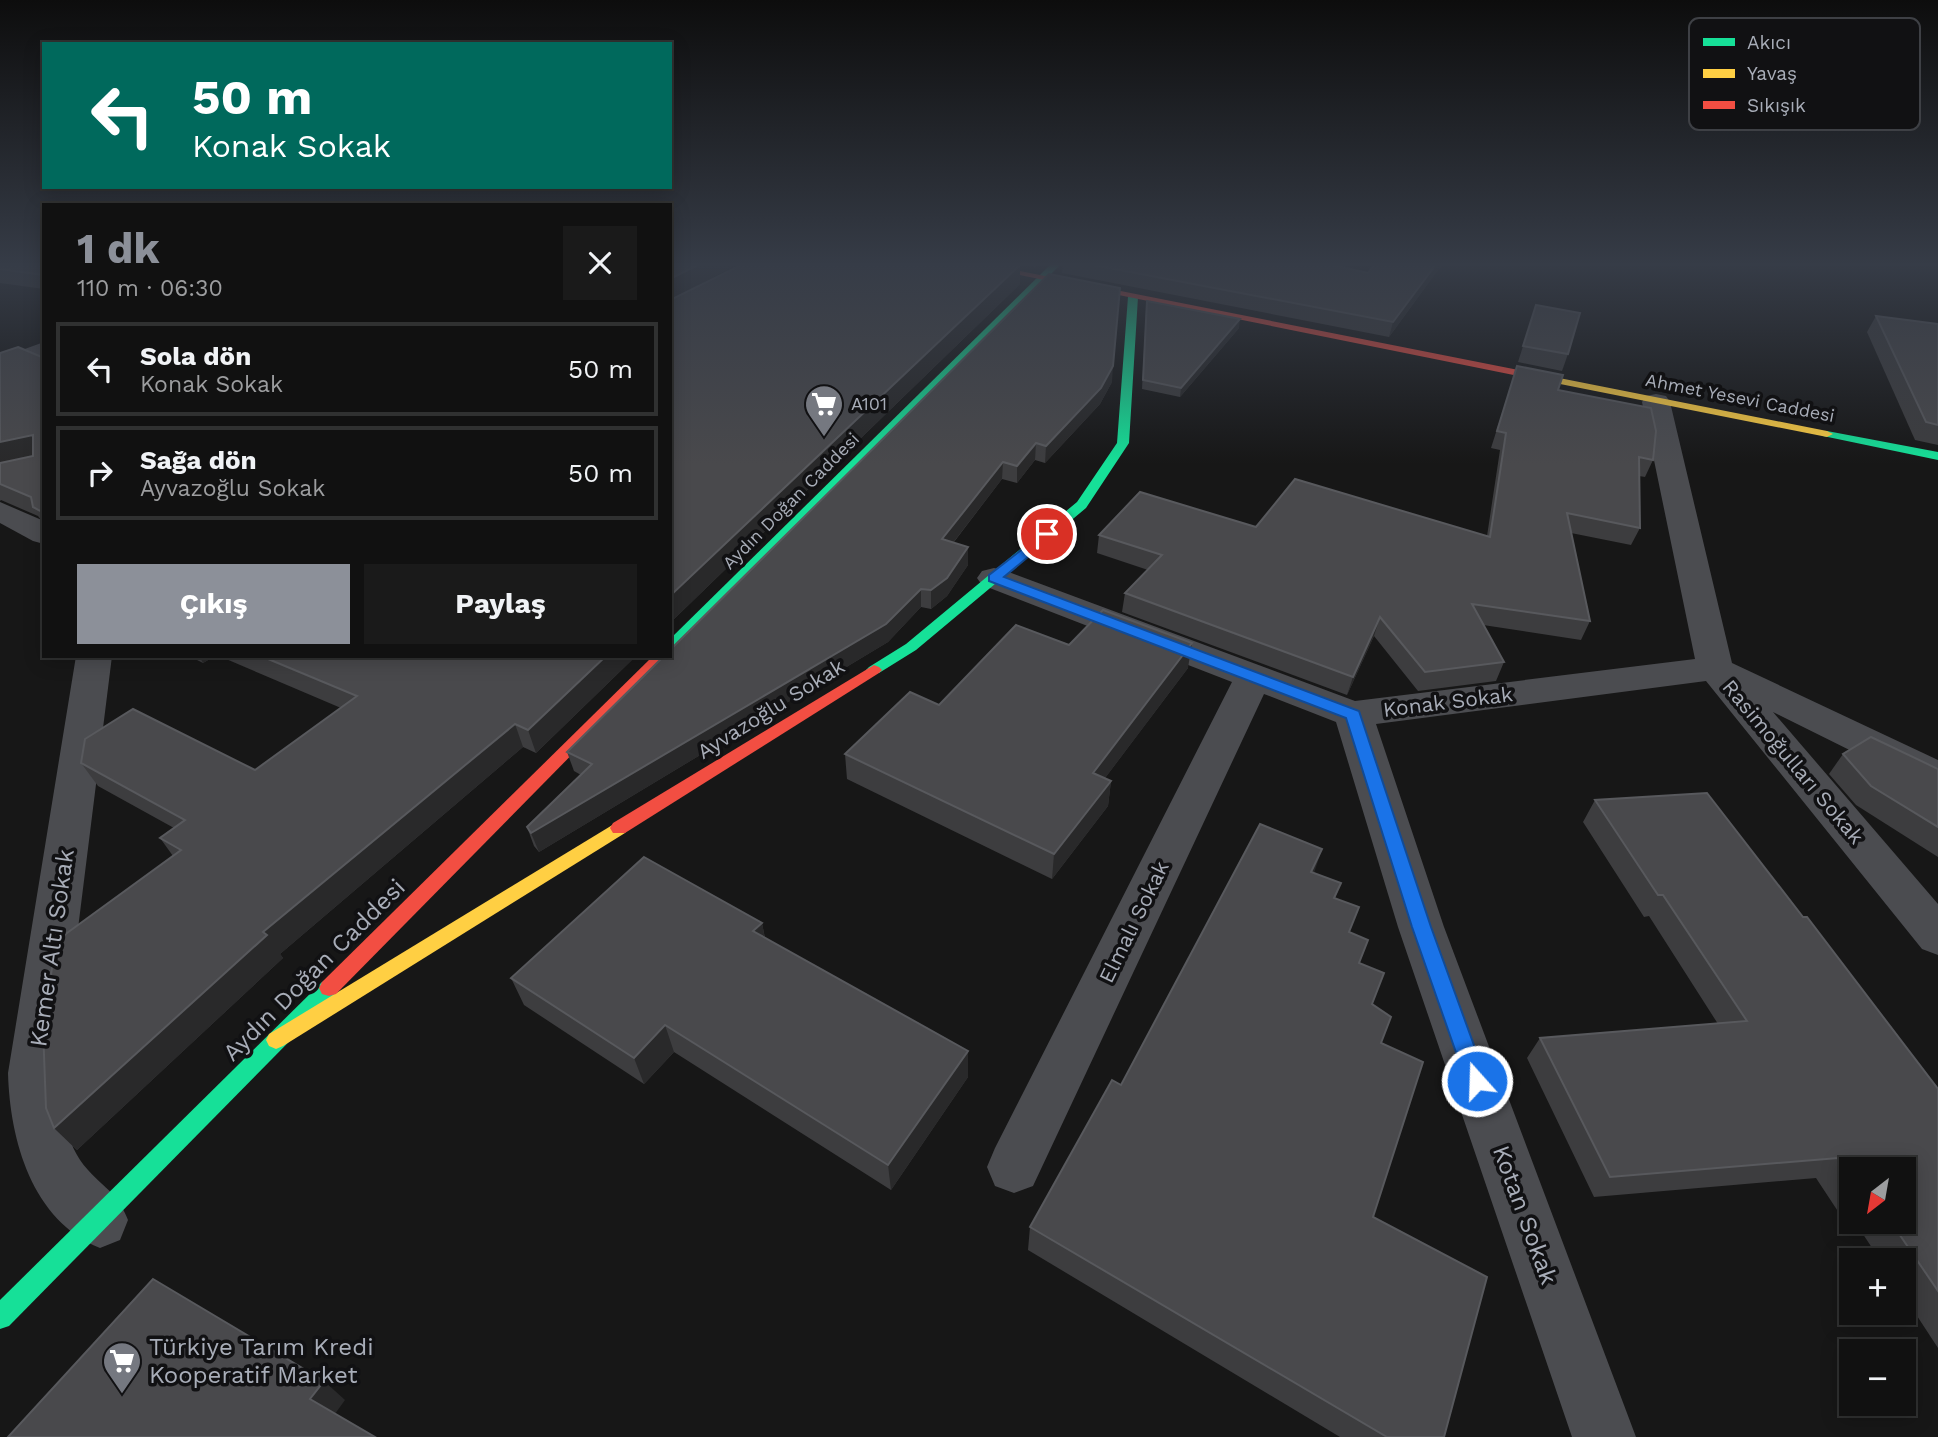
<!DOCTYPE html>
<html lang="tr">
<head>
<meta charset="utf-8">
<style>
	:root { --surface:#111; --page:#1a1a1a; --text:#f1f3f6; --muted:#9c9d9f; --line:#303131; --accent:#8c9099 }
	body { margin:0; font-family:"Work Sans",sans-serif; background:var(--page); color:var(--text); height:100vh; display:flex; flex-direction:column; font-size:26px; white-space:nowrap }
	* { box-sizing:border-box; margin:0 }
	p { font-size:23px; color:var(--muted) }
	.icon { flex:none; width:38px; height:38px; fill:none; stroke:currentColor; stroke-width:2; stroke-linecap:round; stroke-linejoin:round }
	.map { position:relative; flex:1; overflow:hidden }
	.drawer { position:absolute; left:42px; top:203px; width:630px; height:455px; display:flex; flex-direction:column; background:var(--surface); border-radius:0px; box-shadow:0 4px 18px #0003,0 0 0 2px var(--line) }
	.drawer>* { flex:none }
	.guide { position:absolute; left:42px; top:42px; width:630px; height:147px; border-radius:0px; box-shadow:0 4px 18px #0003,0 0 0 2px var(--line); background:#00695c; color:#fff; overflow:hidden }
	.needle { width:46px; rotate:211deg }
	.fabs { position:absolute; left:1839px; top:1157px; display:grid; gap:14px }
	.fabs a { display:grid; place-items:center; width:77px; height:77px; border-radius:0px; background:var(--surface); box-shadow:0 4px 18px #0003,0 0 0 2px var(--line); font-size:35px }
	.pin { position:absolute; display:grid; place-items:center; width:60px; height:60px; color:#fff; margin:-30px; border:4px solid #fff; border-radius:50%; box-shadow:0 2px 7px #0007 }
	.me { position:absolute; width:77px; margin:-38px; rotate:340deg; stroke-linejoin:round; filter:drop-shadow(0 0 5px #0008) }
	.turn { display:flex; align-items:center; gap:24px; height:147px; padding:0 35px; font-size:32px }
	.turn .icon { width:91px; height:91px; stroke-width:2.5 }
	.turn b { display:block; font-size:49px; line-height:60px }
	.round { display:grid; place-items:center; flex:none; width:74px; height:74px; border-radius:0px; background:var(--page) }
	.headline { display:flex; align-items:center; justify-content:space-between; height:119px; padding:0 35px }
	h1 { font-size:42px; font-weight:700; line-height:52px; color:var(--accent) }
	.button { display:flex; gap:14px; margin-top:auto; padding:14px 35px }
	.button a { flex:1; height:80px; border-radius:0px; background:var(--accent); color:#fff; font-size:28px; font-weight:700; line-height:80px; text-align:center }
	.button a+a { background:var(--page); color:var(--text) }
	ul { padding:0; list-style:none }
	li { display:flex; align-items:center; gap:21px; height:94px; margin:0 14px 10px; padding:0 21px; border:4px solid var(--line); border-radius:0px }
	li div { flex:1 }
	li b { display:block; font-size:26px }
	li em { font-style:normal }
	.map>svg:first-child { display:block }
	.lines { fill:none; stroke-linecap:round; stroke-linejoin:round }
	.street { fill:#4b4c50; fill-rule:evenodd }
	.fast { fill:#16e098; fill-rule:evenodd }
	.slow { fill:#ffcf43; fill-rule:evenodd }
	.jam { fill:#f24e42; fill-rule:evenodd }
	.wall { fill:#3d3d3f }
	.shaded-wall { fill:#29292a }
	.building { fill:#49494c; stroke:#58595d; stroke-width:2 }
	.route { fill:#1a73e8; stroke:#114b97; stroke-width:2 }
	.labels { text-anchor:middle; stroke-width:7; stroke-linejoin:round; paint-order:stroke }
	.far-street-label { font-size:18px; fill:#a8adb8; stroke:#111113 }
	.far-poi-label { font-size:18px; fill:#a8adb8; stroke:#111113; text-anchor:start }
	.street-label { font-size:21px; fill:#a8adb8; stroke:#111113 }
	.near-street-label { font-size:24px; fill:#a8adb8; stroke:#111113 }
	.near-poi-label { font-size:24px; fill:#a8adb8; stroke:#111113; text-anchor:start }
	.key { fill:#111113; stroke:#3e4045; stroke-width:2 }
	.key-label { font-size:19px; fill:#a8adb8 }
</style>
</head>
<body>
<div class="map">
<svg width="1938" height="1437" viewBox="0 0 1938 1437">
	<rect width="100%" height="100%" fill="#171717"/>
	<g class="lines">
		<g class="street">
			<polygon points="44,342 44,359 0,375 0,358"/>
			<polygon points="1656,394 1666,396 1670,402 1732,663 1938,760 1938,792 1924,787 1773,712 1938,904 1938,955 1922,949 1706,681 1376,724 1444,927 1636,1437 1572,1437 1398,927 1336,722 1264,694 1033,1186 1014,1193 995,1186 987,1167 995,1148 1232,682 982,585 977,578 982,571 994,568 1006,571 1355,701 1695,659 1642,402 1646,396"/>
			<polygon points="0,502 44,521 44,544 33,541 0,523"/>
			<path d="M76 656H112L60 1073C62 1107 64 1144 88 1170 107 1191 117 1192 128 1220L120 1240 100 1248C32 1220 10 1141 8 1073Z"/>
		</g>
		<g class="fast">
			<polygon points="1052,263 1061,264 675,651 670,653 670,639"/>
			<polygon points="1133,294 1138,297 1129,443 1086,508 916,650 879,673 869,673 866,670 869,667 906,644 1077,502 1117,443 1128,297"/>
			<polygon points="1827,431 1938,452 1938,460 1823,436 1823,432"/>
			<polygon points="329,980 336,982 339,988 336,994 9,1326 0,1329 0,1300 322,982"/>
		</g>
		<g class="slow">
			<polygon points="1534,373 1827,431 1833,434 1827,437 1530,378 1530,374"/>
			<polygon points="619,821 625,823 628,828 625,833 283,1046 276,1049 269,1046 266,1040 269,1034"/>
		</g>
		<g class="jam">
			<polygon points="960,263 979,263 1534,373 1539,376 1534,379"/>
			<polygon points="653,656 669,656 336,994 329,996 322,994 319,988 322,982"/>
			<polygon points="874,665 879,667 882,670 879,673 625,833 613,833 610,828 613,823"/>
		</g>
	</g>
	<g class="wall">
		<polygon points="44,263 44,289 0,283 0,265"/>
		<polygon points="670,263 739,263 674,298 745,263 1041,263 1036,267 1018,265 1020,265 1020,284 670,623"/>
		<polygon points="1063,263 1324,263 1368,273 1375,263 1443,263 1389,337 1062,273"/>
		<polygon points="1536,305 1568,354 1562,371 1518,362"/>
		<polygon points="1146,309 1239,328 1180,397 1142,389"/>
		<polygon points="1876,316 1938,324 1938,445 1915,440 1867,332"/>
		<polygon points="0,353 44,358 44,524 38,516 1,500 0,501"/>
		<polygon points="1517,366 1558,390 1653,460 1645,477 1639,476 1640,528 1631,545 1571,533 1590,621 1581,640 1483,625 1504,662 1496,681 1418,691 1374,636 1347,695 1122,612 1125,593 1148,570 1097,553 1099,535 1256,527 1487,536 1500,450 1491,448"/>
		<polygon points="1112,382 1100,404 1045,463 1035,460 1017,483 1002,479 954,542 968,565 947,596 931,609 921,607 888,642 539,852 534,846 527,827 581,775 574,771 567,752"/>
		<polygon points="1069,645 1188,668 1105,778 1111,781 1108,806 1052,879 847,779 845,754"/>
		<polygon points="189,656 215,656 203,663"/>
		<polygon points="219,656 636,656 536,753 523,747 280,954 283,958 77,1150 54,1128 173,856 160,838 174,828 98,786 81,763 255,770 341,708"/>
		<polygon points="1843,754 1938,769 1938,857 1856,805 1829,774"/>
		<polygon points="1595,800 1803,917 1938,1089 1938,1348 1904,1296 1904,1260 1880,1260 1855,1222 1904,1222 1852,1169 1852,1218 1843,1219 1816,1178 1594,1197 1527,1058 1540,1038 1718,1024 1649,916 1644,917 1583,822"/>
		<polygon points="1314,873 1341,883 1335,898 1349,932 1359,963 1372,1004 1381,1043 1373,1217 1444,1437 1340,1437 1028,1250 1030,1227 1121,1085"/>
		<polygon points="762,923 765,938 968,1051 968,1077 891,1190 674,1052 644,1084 524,1005 511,978"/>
	</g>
	<g class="shaded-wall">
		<polygon points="702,263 739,263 670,300 670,279"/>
		<polygon points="1437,263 1443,263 1389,337 1393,322"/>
		<polygon points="1020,265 1020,284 670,623 670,596"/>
		<polygon points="1240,319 1239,328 1180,397 1181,388"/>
		<polygon points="1113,366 1112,382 1100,404 1045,463 1046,446"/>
		<polygon points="33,435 44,453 0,466 0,442"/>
		<polygon points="1036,443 1035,460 1017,483 1017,466"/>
		<polygon points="1003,462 1002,479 942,557 942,539"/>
		<polygon points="968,547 968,565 947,596 931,609 931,590"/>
		<polygon points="921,589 921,607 888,642 539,852 531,833"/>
		<polygon points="1380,617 1374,636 1347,695 1353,677"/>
		<polygon points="1192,643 1188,668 1090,798 1093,773"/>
		<polygon points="199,656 215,656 203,663"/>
		<polygon points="606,656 636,656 536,753 528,730"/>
		<polygon points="515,724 523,747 280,954 283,958 77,1150 54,1128 263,932"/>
		<polygon points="1111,781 1108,806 1052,879 1054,854"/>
		<polygon points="1322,849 1313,876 1311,872"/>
		<polygon points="762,923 767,950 753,931"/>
		<polygon points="665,1025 674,1052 644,1084 634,1058"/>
		<polygon points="968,1051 968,1077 891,1190 888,1165"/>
		<polygon points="324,1381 345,1400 332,1418 310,1399"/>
	</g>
	<g class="building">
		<polygon points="6,263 44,263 44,275 0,269 0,265"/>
		<polygon points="670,263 702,263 670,279"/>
		<polygon points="745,263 1009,263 1020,265 670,596 670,300"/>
		<polygon points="1083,263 1324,263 1368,273 1375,263 1437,263 1393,322"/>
		<polygon points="1049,274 1120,288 1113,366 1101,388 1046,446 1036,443 1017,466 1003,462 942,539 968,547 947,578 931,590 921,589 886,624 531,833 527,827 592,764 567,752 664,656 670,656 670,650"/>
		<polygon points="1147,301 1240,319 1181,388 1143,380"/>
		<polygon points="1536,305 1580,313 1568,354 1523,346"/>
		<polygon points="1876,316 1938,324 1938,425 1926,422"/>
		<polygon points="18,347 44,358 44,513 33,507 31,497 0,484 0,463 33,456 33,435 0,442 0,353"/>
		<polygon points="1517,366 1563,375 1558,390 1651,408 1656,431 1653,460 1639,457 1640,528 1567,513 1590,621 1472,604 1504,662 1425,672 1380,617 1353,677 1125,593 1162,555 1099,535 1140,492 1256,527 1295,479 1490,537 1506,433 1497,431"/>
		<polygon points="1103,610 1192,643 1093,773 1111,781 1054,854 845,754 910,692 939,705 1016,625 1069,645"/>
		<polygon points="261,656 606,656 528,730 515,724 263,932 267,935 54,1128 46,1108 43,1028 56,941 181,850 160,838 185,820 81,763 85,739 133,709 255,770 357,696"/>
		<polygon points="1871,737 1938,769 1938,827 1871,786 1843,754"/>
		<polygon points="1707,793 1803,917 1807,917 1938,1089 1938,1291 1891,1222 1904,1222 1904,1169 1852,1169 1852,1179 1838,1158 1610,1177 1540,1038 1747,1021 1663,895 1658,895 1595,800"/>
		<polygon points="1260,824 1322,849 1311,872 1341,883 1334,898 1359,907 1349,932 1368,940 1359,963 1384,973 1372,1004 1391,1017 1381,1043 1423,1062 1373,1217 1487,1277 1444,1437 1387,1437 1030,1227 1112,1080 1121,1085"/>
		<polygon points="644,857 762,923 753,931 968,1051 888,1165 665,1025 634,1058 511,978"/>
		<polygon points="153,1279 324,1381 310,1399 375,1437 8,1437"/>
	</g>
	<linearGradient id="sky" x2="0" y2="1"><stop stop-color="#0d0d0d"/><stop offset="0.57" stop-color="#363c47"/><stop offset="1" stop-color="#363c47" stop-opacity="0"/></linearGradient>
	<rect width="1938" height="464" fill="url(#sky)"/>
	<polygon class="route" points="1047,530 1053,534 1052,537 1004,577 1359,711 1431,927 1487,1081 1484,1088 1477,1091 1469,1088 1466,1081 1412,927 1346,718 989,581 989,575"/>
	<defs>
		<symbol id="supermarket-pin" viewBox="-11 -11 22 30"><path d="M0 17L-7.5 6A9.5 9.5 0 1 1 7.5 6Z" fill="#757880" stroke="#111113"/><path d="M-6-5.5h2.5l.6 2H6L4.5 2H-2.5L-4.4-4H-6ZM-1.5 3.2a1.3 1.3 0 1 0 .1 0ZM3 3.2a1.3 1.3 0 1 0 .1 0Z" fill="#fff"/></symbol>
	</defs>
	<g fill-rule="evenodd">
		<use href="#supermarket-pin" x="802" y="382" width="44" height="60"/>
		<use href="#supermarket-pin" x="100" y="1339" width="44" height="60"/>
	</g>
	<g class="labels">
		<g class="far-street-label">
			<text transform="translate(1740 398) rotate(11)" y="6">Ahmet Yesevi Caddesi</text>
			<text transform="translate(791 501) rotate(-45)" y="6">Aydın Doğan Caddesi</text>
		</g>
		<g class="far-poi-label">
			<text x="851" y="410">A101</text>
		</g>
		<g class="street-label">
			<text transform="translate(1448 702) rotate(-7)" y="7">Konak Sokak</text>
			<text transform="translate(771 709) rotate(-32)" y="7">Ayvazoğlu Sokak</text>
			<text transform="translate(1793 762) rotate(50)" y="7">Rasimoğulları Sokak</text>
			<text transform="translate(1134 922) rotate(-64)" y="7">Elmalı Sokak</text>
		</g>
		<g class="near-street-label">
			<text transform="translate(52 948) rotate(-82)" y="8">Kemer Altı Sokak</text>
			<text transform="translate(314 970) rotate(-45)" y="8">Aydın Doğan Caddesi</text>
			<text transform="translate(1525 1215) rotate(70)" y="8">Kotan Sokak</text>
		</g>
		<g class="near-poi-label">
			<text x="149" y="1355">Türkiye Tarım Kredi<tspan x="149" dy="28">Kooperatif Market</tspan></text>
		</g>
	</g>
	<rect x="1689" y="18" width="231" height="112" rx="10" class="key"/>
	<rect x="1703" y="38" width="32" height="8" fill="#16e098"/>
	<rect x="1703" y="69" width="32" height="9" fill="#ffcf43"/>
	<rect x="1703" y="101" width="32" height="8" fill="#f24e42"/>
	<g class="key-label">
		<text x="1747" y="49">Akıcı</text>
		<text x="1747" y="80">Yavaş</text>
		<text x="1747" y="112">Sıkışık</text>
	</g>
</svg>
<div class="fabs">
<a><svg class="needle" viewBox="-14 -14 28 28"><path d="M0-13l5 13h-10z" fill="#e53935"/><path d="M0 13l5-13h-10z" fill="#9c9d9f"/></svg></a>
<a>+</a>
<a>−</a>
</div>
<div class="pin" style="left:1047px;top:534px;background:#d93025"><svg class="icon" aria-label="arrive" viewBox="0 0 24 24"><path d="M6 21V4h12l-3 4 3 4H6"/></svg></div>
<svg class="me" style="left:1477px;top:1081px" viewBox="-20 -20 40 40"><circle r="17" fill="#1a73e8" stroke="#fff" stroke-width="3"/><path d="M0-11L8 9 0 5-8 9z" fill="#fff"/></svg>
<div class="guide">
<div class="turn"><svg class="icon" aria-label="left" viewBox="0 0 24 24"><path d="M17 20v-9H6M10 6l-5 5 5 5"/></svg><div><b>50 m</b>Konak Sokak</div></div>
</div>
<section class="drawer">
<div class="headline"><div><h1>1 dk</h1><p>110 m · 06:30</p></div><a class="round"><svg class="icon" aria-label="close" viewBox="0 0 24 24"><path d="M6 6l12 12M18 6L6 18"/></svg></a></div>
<ul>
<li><svg class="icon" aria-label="left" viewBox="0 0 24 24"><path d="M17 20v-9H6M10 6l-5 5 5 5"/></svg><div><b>Sola dön</b><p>Konak Sokak</p></div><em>50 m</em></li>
<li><svg class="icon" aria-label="right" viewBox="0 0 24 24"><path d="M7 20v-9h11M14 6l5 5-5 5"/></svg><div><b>Sağa dön</b><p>Ayvazoğlu Sokak</p></div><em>50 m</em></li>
</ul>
<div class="button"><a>Çıkış</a><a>Paylaş</a></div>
</section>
</div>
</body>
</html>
